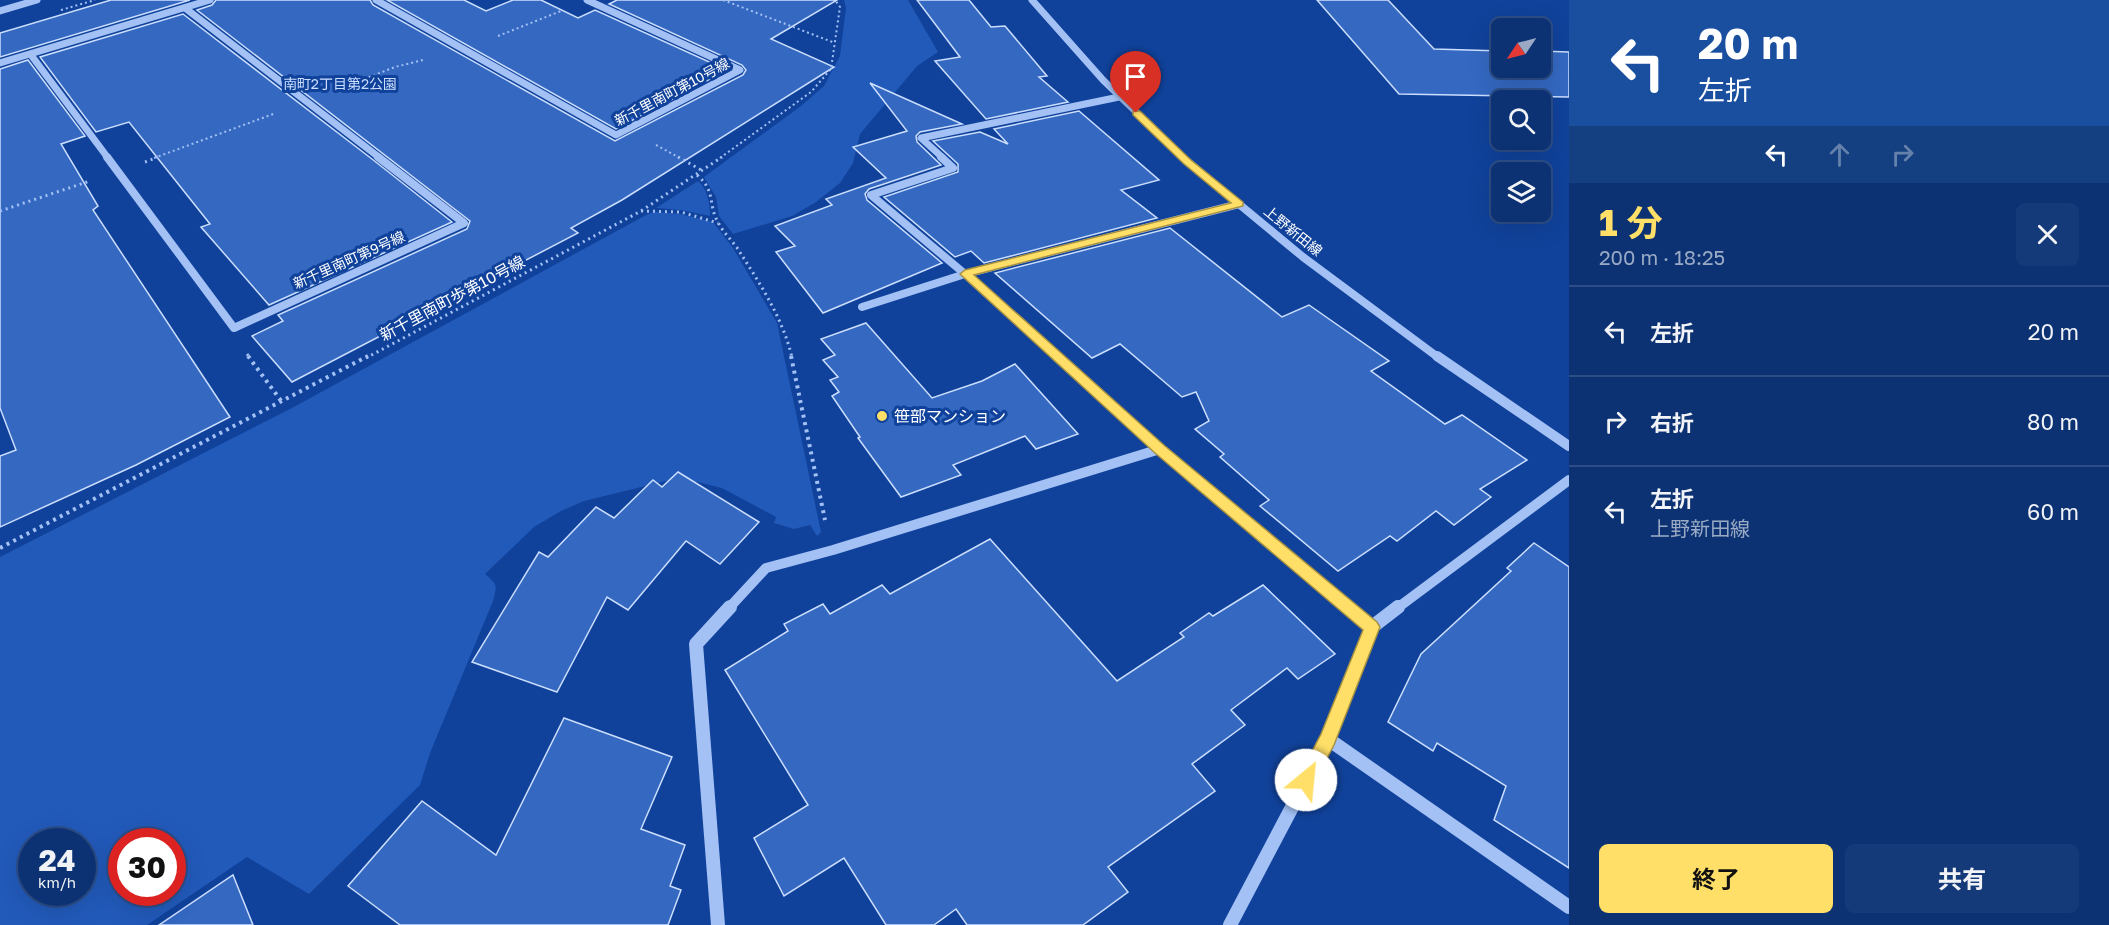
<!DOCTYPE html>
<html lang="ja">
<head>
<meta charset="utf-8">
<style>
	:root { --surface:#0c3274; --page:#153a79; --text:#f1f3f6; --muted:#9aaac5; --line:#2c4d86; --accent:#ffdf67 }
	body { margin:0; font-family:"Golos Text","Noto Sans JP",sans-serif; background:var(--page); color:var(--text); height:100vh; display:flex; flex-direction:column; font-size:22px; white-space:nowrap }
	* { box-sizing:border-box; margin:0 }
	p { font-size:20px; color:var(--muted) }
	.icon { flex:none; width:33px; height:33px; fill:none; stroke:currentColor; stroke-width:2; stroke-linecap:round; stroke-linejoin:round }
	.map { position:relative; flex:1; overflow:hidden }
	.side { display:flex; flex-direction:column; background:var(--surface); width:540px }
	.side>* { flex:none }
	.guide { background:#1a4fa0; color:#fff; overflow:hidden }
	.needle { width:39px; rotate:235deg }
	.tools { position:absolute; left:1491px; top:18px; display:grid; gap:12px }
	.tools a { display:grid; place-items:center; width:60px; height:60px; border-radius:9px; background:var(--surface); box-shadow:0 6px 24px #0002,0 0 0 2px var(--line); font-size:30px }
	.speed { position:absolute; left:18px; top:828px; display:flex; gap:12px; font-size:30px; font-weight:700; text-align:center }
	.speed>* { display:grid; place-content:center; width:78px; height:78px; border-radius:50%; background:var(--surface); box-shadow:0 6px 24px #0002,0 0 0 2px var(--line); line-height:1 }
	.speed small { font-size:15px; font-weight:400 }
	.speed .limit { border:9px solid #d22; background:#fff; color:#111 }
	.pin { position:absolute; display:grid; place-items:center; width:51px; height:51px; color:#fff; margin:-62px -26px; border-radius:50% 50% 50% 0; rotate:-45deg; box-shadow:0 0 6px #0007 }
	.pin .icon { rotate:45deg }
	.me { position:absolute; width:66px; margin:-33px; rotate:28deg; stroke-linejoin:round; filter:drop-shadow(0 0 4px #0008) }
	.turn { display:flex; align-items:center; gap:21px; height:126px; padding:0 30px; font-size:27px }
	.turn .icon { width:78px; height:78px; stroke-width:2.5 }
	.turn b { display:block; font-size:42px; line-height:51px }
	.lanes { display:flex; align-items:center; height:57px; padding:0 30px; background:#0003; justify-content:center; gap:30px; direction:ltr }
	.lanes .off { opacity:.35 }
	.round { display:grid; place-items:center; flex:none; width:63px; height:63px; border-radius:9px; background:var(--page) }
	.headline { display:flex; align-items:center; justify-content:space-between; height:102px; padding:0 30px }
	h1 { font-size:36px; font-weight:700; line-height:45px; color:var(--accent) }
	.action { display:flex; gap:12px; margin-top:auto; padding:12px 30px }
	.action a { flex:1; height:69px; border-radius:9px; background:var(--accent); color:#111; font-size:24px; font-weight:700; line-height:69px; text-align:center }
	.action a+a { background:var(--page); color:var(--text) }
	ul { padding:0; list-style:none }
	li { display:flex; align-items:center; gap:18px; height:90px; padding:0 30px; border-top:2px solid var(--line) }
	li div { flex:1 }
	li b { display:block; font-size:22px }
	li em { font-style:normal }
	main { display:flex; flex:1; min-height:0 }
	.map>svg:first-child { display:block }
	.green { fill:#225aba; fill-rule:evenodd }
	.building { fill:#3468c1; stroke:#cbdefe; stroke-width:1.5 }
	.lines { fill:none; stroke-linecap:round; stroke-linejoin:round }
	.path-far2 { stroke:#a3c1f5; stroke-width:2; stroke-dasharray:2 3; stroke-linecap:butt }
	.path-far1 { stroke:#a3c1f5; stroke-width:3; stroke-dasharray:2 4; stroke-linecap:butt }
	.path { stroke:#a3c1f5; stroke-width:4; stroke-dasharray:3 4.5; stroke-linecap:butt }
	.minor-far3 { stroke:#a3c1f5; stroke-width:7 }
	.minor-far2 { stroke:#a3c1f5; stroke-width:8 }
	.minor-far1 { stroke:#a3c1f5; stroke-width:10 }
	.minor { stroke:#a3c1f5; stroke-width:14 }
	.route { fill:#ffdf67; stroke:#a69143; stroke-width:1.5 }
	.poi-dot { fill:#ffdf67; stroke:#10429b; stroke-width:2 }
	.labels { text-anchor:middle; stroke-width:6; stroke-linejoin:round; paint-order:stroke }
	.far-park-label { font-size:14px; fill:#cbdefe; stroke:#10429b }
	.far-street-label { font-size:14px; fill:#fff; stroke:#10429b }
	.street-label { font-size:16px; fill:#fff; stroke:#10429b }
	.poi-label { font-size:16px; fill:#fff; stroke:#10429b; text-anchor:start }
</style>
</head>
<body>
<main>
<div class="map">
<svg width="1569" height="925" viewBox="0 0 1569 925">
	<rect width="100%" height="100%" fill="#10429b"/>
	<g class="green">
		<polygon points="844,0 908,0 938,52 917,66 860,134 853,163 840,183 816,202 792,216 733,234 719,216 716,197 704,177 801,106 824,86 840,56 846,8"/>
		<path d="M698 181C708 190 710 204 710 216L681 210 656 208Z"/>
		<path d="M655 212 680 214 713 222 733 248 777 323 821 532 817 536 810 525 794 529 774 523 776 517 722 488 698 482 670 480 584 501 561 511 534 527 485 574C498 585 497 585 493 601L430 753 420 785 309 894 247 857 147 925H0V557L290 409 648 214ZM32 842H82V892H32ZM122 842H172V892H122Z"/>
	</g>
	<g class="building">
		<polygon points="111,0 190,0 0,57 0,33"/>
		<polygon points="216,0 370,0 373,5 615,141 743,75 746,70 742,65 609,4 617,0 837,0 771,39 834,67 622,200 571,228 578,233 292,382 252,336 283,321 278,315 467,229 470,221 197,10 212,5"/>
		<polygon points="387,0 464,0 486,11 513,0 541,0 578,18 595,10 727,70 616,129"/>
		<polygon points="917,0 969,0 991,27 1005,26 1047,76 1039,77 1068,102 986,119 935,61 960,57"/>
		<polygon points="1317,0 1388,0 1434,49 1502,51 1502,68 1540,68 1540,51 1569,52 1569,97 1399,94"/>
		<polygon points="183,14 372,159 452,222 269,305 201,227 210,224 129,122 96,132 40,57"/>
		<polygon points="28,60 85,136 61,144 98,206 93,210 230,417 136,465 0,527 0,456 16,450 0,408 0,69"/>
		<polygon points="870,83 962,124 920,132 916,136 917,142 941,165 869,189 865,194 867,200 942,263 823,313 776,252 795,246 775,226 832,205 826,199 886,178 853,147 907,131"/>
		<polygon points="1079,111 1159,180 1121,190 1157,218 984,263 971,251 955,257 884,197 958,172 958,164 933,141 980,132 1008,144 994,129"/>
		<polygon points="1170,228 1282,317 1309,305 1389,361 1371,371 1445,424 1462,415 1527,460 1480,489 1491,497 1454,525 1436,511 1397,541 1390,536 1338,571 1260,506 1269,500 1220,457 1224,454 1195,429 1209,421 1196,392 1182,397 1120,344 1092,358 995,273"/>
		<polygon points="866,323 932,398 982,381 1015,364 1078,434 1036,449 1025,436 953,465 961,475 901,497 858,438 860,437 832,396 839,392 830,380 838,377 823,360 835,355 821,339"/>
		<polygon points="678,472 759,522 720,564 686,541 628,610 607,597 557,692 472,662 539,552 548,557 596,507 614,518 653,480 662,487"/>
		<polygon points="990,539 1117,681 1184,637 1180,633 1209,613 1213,616 1263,585 1335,654 1298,679 1287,668 1231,710 1245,725 1192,764 1215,791 1108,867 1128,892 1083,925 967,925 956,909 934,925 886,925 844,858 784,896 754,838 808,805 725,670 788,631 784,624 823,604 830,614 882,585 890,594"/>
		<polygon points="1534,543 1569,567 1569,868 1494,820 1506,786 1437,743 1433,751 1388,722 1421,654 1511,571 1507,568"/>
		<polygon points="564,718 672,757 641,829 685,845 670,886 681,890 668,925 400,925 348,886 422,801 496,855"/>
		<polygon points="233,875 253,925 159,925"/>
	</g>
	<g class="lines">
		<g class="path-far2">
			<polyline points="723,0 835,43"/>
			<polyline points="61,10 95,0"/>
			<polyline points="498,36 561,11"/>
			<polyline points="336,90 395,67 423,60"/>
			<polyline points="656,145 680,158"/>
			<polyline points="154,158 276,113"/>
			<polyline points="720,158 811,92 831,69 840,7 835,0"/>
		</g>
		<g class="path-far1">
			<polyline points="678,157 703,171"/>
			<polyline points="145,162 158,157"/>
			<path d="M697 175C717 192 707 205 719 224 725 235 735 243 741 254 761 285 784 321 792 358"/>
			<polyline points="0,211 90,181"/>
			<polyline points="641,211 681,212 718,223"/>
			<polyline points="247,354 250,358"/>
			<polyline points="366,358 641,211 722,157"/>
		</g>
		<g class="path">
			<polyline points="248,356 282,402"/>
			<polyline points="791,356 825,520"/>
			<polyline points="0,548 368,356"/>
		</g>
		<g class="minor-far3">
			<polyline points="376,0 616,135 740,70 587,0"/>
			<polyline points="1032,0 1103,80 1184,158"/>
			<polyline points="185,8 380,158"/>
			<polyline points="0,11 37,0"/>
			<polyline points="31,55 108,158"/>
			<polyline points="0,63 210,0"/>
			<polyline points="943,158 921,138 1119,97"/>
		</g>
		<g class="minor-far2">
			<polyline points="107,157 234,328 464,223 378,157"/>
			<polyline points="941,157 953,168 871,195 965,274 1058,358"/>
			<polyline points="1182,157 1303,257 1439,358"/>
			<polyline points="862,307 965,274 1239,204"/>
		</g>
		<g class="minor-far1">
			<polyline points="1056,356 1160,449 1350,609"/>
			<polyline points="1437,356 1569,446"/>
			<polyline points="728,609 766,568 833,550 1160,449"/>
			<polyline points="1396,609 1569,480"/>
		</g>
		<g class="minor">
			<polyline points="1348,607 1372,627"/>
			<polyline points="1328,739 1569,907"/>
			<polyline points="718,925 696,644 730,607"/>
			<polyline points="1230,925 1328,739 1372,627 1398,607"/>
		</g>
	</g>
	<polygon class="route" points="1133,111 1140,111 1191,160 1243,202 1243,206 974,275 1165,446 1377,622 1380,627 1334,745 1312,787 1306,789 1300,787 1297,780 1321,734 1363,630 1155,453 960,274 965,270 1231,203 1184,164 1133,115"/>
	<circle class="poi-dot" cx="882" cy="416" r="6"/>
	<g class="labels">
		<g class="far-park-label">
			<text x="340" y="89">南町2丁目第2公園</text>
		</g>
		<g class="far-street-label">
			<text transform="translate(672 92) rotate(-28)" y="5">新千里南町第10号線</text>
			<text transform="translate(1293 231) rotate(39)" y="5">上野新田線</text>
			<text transform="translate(349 260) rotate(-24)" y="5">新千里南町第9号線</text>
		</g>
		<g class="street-label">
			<text transform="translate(452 298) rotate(-28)" y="6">新千里南町歩第10号線</text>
		</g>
		<g class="poi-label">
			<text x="894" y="422">笹部マンション</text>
		</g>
	</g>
</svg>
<div class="tools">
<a><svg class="needle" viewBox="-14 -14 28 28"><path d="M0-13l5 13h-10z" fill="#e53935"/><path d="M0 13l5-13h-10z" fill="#9aaac5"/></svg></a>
<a><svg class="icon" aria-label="search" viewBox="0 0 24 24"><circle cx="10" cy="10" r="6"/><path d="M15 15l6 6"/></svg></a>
<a><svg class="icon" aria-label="layers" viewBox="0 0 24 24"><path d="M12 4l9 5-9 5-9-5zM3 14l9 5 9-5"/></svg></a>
</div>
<div class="speed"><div>24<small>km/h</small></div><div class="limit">30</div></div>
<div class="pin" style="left:1136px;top:113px;background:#d93025"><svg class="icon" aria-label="arrive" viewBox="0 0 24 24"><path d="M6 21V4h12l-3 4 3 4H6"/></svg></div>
<svg class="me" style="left:1306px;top:780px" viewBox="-20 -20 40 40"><circle r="19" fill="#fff"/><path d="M0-13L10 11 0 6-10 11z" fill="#ffdf67"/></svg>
</div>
<section class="side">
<div class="guide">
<div class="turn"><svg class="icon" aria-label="left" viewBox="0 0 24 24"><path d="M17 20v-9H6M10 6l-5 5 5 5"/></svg><div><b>20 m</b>左折</div></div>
<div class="lanes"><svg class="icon" aria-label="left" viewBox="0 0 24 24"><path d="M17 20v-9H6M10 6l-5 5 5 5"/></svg><svg class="icon off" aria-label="ahead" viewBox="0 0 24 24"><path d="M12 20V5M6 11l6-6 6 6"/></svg><svg class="icon off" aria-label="right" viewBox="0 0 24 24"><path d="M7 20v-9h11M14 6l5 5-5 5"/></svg></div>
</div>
<div class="headline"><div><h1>1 分</h1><p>200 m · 18:25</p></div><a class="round"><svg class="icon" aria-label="close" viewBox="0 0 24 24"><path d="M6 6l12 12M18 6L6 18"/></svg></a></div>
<ul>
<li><svg class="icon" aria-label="left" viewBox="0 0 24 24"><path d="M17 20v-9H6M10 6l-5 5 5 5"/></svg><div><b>左折</b></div><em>20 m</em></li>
<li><svg class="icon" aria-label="right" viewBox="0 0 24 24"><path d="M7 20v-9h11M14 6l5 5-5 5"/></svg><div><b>右折</b></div><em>80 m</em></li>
<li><svg class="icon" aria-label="left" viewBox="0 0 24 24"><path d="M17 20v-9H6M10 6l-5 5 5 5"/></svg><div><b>左折</b><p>上野新田線</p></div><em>60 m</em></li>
</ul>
<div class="action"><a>終了</a><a>共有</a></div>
</section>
</main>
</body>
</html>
